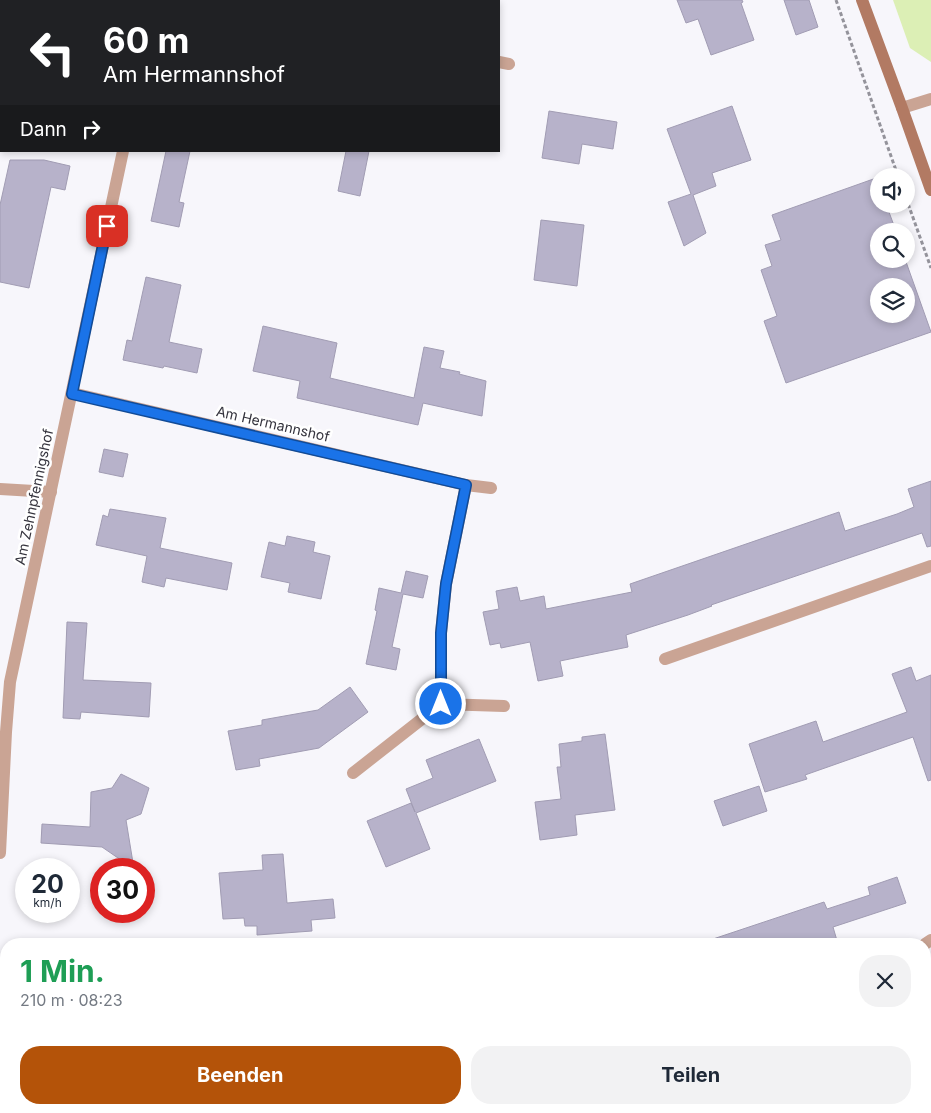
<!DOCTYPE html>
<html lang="de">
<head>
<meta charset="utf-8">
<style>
	:root { --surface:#fff; --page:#f2f2f3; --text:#1f2937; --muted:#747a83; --accent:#b45309 }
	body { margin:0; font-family:Inter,sans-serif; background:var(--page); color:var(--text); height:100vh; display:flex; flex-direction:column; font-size:19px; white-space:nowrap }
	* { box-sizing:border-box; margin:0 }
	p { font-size:16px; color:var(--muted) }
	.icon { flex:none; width:28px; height:28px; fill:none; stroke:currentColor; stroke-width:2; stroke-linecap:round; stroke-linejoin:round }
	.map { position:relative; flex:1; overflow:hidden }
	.drawer { position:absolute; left:0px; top:938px; width:931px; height:176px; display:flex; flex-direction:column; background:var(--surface); border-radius:20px 20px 0 0; box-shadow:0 2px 8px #0003 }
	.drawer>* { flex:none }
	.top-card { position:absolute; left:0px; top:0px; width:500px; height:152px; box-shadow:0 2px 8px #0003; background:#202124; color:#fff; overflow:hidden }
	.controls { position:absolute; left:870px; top:168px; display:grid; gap:10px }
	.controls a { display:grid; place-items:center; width:45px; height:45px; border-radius:50%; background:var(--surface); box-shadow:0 2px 8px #0003; font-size:25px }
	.speed { position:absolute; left:15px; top:858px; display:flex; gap:10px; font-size:25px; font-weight:700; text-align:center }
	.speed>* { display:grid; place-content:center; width:65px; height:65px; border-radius:50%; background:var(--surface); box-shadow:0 2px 8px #0003; line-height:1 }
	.speed small { font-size:12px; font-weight:400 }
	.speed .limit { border:8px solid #d22; background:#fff; color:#111 }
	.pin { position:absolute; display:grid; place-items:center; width:42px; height:42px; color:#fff; margin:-21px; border-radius:10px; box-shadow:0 2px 8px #0006 }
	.me { position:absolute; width:55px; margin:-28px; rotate:0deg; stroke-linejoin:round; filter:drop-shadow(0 0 4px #0008) }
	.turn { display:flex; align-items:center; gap:18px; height:105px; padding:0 20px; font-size:22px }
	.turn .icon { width:65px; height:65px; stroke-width:2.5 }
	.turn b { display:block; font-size:35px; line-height:42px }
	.then { display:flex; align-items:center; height:48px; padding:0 20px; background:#0003; gap:10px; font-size:19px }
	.round { display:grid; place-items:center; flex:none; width:52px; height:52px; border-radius:20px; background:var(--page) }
	.summary { display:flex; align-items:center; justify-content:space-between; height:85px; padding:0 20px }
	h1 { font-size:30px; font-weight:700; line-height:38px; color:#1e9e55 }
	.cta { display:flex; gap:10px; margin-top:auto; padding:10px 20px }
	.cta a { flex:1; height:58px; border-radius:20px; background:var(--accent); color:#fff; font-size:20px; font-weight:700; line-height:58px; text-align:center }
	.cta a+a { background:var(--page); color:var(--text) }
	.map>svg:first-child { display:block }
	.green { fill:#dcefb5 }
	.building { fill:#b7b2ca; stroke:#a19cb3; fill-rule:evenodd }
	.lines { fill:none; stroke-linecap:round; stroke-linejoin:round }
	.path { stroke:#94939b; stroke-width:3; stroke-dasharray:4 2.5; stroke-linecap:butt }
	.service { stroke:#caa494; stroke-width:12 }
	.minor { stroke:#caa494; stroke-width:12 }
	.secondary { stroke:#b27a63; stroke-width:12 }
	.route-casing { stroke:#114b97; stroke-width:12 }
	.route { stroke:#1a73e8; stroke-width:9 }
	.labels { text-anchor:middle; stroke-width:5; stroke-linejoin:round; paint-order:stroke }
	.street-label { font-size:14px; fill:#34333d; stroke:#fff }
</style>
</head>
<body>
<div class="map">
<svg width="931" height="1113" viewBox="0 0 931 1113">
	<rect width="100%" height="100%" fill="#f7f6fb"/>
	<polygon class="green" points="893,0 931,0 931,62 910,48"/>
	<g class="building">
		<polygon points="677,0 742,0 743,2 741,3 754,40 711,55 698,19 686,23"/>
		<polygon points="784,0 809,0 818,27 796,35"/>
		<polygon points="732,106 751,160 712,173 716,186 693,195 706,233 684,246 668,202 691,194 667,129"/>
		<polygon points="549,111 617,122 613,149 582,144 579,164 542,158"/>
		<polygon points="166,151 190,151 179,202 184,203 179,227 151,221"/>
		<polygon points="346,151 369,151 360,196 338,191"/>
		<polygon points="10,160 44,160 70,166 65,190 51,187 29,288 0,282 0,205"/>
		<path d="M879 177V204H886L896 231H879V259H905L931 332 786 383 764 321 777 316 761 270 772 266 765 245 781 240 772 215ZM879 286H906V314H879Z"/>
		<polygon points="541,220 584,225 577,286 534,280"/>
		<polygon points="146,277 181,285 169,342 202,349 197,373 164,366 163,368 123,360 127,340 132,341"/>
		<polygon points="263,326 337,343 330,378 414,398 424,347 444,351 440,368 460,372 459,374 486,381 482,416 423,403 418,425 297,398 300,381 253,371"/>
		<polygon points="104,449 128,454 123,477 99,472"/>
		<polygon points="931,481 931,546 927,547 922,533 711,605 712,606 688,615 626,635 628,647 560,661 563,676 538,681 530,642 501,648 500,643 490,645 483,612 499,609 496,591 517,587 520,601 544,596 546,609 632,592 630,584 839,512 845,531 897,514 914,507 908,489"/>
		<polygon points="110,509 166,518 160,548 232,563 227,590 166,578 164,587 142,582 147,556 96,545 103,515 108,517"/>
		<polygon points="287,536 315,542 313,552 330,556 321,599 288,592 290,583 261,577 269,542 285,546"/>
		<polygon points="406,571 428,576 423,598 403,594 392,647 400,649 396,670 366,664 377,611 375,610 379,588 401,593"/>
		<polygon points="67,622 87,623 83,680 151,683 149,717 81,712 80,719 63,718"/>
		<polygon points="911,667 916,681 931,675 931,780 928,781 913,737 805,775 807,779 765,792 749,744 816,721 823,742 907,712 892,674"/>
		<polygon points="350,687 368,712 319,748 259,759 260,766 236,770 228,731 262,725 262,720 318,710"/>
		<polygon points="605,734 615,810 575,815 577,835 540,840 535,802 561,799 557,767 561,767 559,744 582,741 582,737"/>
		<polygon points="479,739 496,781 416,813 430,849 386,867 367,821 411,803 415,812 406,789 433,778 426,760"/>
		<polygon points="121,774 149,788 141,814 126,820 134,869 102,847 41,843 42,824 90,827 91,792 112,788"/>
		<polygon points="759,786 767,811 723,826 714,801"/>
		<polygon points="283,854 287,903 333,899 335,918 311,920 312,931 257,935 257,926 245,926 244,918 223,919 219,873 263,870 262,855"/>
		<polygon points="897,877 906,903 833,927 838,944 711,944 710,940 824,902 827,909 870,895 868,887"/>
	</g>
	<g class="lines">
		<g class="path">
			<polyline points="836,0 898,176"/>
			<polyline points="906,198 931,268"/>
		</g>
		<g class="service">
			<polyline points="192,0 198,1"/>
			<polyline points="0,1 19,0"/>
			<polyline points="499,62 509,64"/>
			<polyline points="0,489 51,492"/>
			<polyline points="665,659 931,566"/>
			<polyline points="353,773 441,704 504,706"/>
		</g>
		<g class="minor">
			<polyline points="154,1 154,0"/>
			<polyline points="902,108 931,99"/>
			<polyline points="72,393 466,485 491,488"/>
			<polyline points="441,704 441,633 446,584 466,485"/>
			<polyline points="0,853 6,732 10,682 123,151"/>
			<polyline points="925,944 931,940"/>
			<polyline points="619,1113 629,1108"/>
		</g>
		<polyline class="secondary" points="862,0 902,108 931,190"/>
	</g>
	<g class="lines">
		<defs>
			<polyline id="route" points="107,226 72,394 466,485 446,584 441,633 441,704"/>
		</defs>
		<use href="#route" class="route-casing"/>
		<use href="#route" class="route"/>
	</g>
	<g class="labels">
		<g class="street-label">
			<text transform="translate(273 424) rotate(13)" y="5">Am Hermannshof</text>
			<text transform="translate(34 497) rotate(-78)" y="5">Am Zehnpfennigshof</text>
		</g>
	</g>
</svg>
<div class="controls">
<a><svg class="icon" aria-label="sound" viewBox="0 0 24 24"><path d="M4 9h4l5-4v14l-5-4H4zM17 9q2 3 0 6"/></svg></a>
<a><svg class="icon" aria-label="search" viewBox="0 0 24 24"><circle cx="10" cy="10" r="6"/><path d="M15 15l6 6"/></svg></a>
<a><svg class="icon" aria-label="layers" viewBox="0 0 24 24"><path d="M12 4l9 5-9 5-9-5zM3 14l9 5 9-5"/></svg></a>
</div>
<div class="speed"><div>20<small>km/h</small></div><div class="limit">30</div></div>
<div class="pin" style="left:107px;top:226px;background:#d93025"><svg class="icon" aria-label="arrive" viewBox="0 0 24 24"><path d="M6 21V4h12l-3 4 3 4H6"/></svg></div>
<svg class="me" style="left:441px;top:704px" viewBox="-20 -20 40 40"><circle r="17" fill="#1a73e8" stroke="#fff" stroke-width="3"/><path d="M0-11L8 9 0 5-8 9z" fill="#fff"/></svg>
<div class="top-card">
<div class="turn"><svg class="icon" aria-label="left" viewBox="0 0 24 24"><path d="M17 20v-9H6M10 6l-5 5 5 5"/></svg><div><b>60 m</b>Am Hermannshof</div></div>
<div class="then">Dann<svg class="icon" aria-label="right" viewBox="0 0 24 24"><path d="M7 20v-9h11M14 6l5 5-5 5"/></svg></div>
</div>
<section class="drawer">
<div class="summary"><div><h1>1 Min.</h1><p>210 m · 08:23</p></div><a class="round"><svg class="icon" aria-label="close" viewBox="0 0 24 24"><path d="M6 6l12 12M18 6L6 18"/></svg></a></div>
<div class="cta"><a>Beenden</a><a>Teilen</a></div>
</section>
</div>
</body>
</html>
